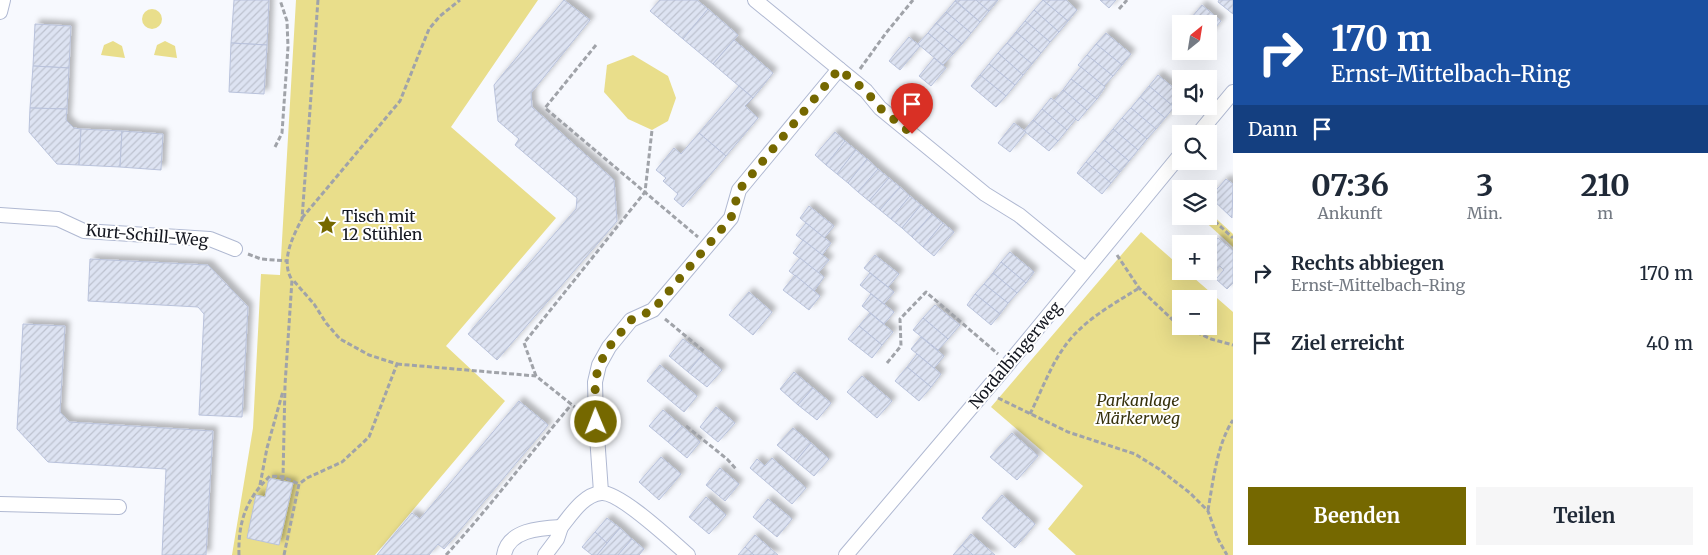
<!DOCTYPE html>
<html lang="de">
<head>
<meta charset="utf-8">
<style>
	:root { --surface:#fff; --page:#f6f6f7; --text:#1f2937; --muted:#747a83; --accent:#756800 }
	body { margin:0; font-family:Merriweather,serif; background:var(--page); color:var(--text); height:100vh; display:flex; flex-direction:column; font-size:19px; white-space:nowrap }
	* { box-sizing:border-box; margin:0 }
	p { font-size:16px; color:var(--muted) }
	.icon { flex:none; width:28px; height:28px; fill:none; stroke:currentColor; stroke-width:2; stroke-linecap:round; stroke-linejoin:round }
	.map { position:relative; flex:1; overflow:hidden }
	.side { display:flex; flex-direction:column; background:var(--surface); width:475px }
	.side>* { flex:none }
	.hud { background:#1a4fa0; color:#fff; overflow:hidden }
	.needle { width:32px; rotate:30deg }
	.controls { position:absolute; left:1172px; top:15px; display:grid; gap:10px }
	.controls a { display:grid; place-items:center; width:45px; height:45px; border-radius:0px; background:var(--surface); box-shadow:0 5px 20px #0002; font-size:25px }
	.pin { position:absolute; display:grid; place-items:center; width:42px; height:42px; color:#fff; margin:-51px -21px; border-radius:50% 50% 50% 0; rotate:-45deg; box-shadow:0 0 5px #0007 }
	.pin .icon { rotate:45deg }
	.me { position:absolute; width:55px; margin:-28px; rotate:359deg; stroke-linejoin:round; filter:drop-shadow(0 0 4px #0008) }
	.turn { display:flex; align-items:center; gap:18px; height:105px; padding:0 15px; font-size:22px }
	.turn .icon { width:65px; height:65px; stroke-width:2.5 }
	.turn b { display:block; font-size:35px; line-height:42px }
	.then { display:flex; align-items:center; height:48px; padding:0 15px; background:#0003; gap:10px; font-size:19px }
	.eta { display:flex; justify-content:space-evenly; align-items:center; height:85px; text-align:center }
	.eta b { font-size:30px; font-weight:700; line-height:35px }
	.primary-button { display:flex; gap:10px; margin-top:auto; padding:10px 15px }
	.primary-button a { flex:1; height:58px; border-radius:0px; background:var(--accent); color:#fff; font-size:20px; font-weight:700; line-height:58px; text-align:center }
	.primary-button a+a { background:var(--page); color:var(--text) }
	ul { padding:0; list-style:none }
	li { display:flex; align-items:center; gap:15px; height:70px; padding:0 15px }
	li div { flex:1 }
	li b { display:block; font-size:19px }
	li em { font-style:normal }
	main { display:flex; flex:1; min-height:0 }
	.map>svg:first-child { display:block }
	.park { fill:#e9de8b; fill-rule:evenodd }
	.building { fill:url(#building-hatch); stroke:#b9c2db; filter:url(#shadow) }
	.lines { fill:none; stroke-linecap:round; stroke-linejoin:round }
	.minor-casing { stroke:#b0b9d2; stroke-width:16 }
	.path { stroke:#a0a3a9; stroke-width:3; stroke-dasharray:5 2.5; stroke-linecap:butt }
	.minor { stroke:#fff; stroke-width:14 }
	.route { stroke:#756800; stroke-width:9; stroke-dasharray:0 16.2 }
	.labels { text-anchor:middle; stroke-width:4; stroke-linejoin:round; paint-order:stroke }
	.poi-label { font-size:16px; fill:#13161f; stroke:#fff; text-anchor:start }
	.street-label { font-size:16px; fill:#13161f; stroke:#fff }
	.park-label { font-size:16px; font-style:italic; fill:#36310c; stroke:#fff }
</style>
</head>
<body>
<main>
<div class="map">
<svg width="1233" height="555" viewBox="0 0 1233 555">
	<defs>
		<pattern id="building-hatch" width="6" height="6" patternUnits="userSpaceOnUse" patternTransform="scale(1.25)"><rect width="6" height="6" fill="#dde3f2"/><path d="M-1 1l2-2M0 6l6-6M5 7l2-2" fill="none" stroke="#bdc2cf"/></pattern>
		<filter id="shadow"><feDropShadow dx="4.5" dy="-4.5" stdDeviation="2.5" flood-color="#0004"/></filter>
	</defs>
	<rect width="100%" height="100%" fill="#f7f9fe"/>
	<g class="park">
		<polygon points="296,0 538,0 451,127 556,218 446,346 505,401 375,555 232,555 253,428 261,274 280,275"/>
		<circle cx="152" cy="19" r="10"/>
		<polygon points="113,41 122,46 125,58 101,55 104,45"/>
		<polygon points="165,41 175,46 177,58 154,55 157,45"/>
		<polygon points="633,55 668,76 676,98 668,121 652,130 628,119 604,92 607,65"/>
		<polygon points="1209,212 1233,234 1233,247 1199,216 1209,216"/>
		<path d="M1141 232 1181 267V271H1186L1233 312V555H1076L1048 529 1083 486 991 407ZM1181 299H1209V326H1181Z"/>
	</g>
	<g class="building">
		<polygon points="234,0 269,0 267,45 231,43"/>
		<polygon points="564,0 590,20 531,93 532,107 614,180 617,221 497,360 468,334 576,209 577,198 515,145 519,139 498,121 494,85"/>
		<polygon points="660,0 697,0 708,9 683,39 650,11"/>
		<polygon points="955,0 976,0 989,11 980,22"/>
		<polygon points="976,0 998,0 989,11"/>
		<polygon points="1043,0 1068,21 1059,32 1034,10"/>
		<polygon points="1043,0 1066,0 1077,10 1068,21"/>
		<polygon points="1100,0 1116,0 1109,8"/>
		<polygon points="1219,0 1233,0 1233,14 1218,2"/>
		<polygon points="955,1 980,22 971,33 946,12"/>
		<polygon points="1202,5 1221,21 1209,35 1209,24 1186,24"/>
		<polygon points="708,9 738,35 713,64 683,39"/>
		<polygon points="1034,10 1059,32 1050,42 1025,21"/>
		<polygon points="946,12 971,33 962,44 936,23"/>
		<polygon points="1025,21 1050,42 1041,53 1016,32"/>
		<polygon points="936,23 962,44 953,54 928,33"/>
		<polygon points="35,24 71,26 69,68 33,66"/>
		<polygon points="1016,32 1041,53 1032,64 1007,43"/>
		<polygon points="928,33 953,54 943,65 918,44"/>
		<polygon points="1106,33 1131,54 1122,65 1096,44"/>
		<polygon points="909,37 920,46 900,70 889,61"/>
		<polygon points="734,40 773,73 753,98 713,64"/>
		<polygon points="231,43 267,45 264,94 229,92"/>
		<polygon points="1007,43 1032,64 1023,75 998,53"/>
		<polygon points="1096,44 1122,65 1113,76 1087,55"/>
		<polygon points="998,53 1023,75 1015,85 989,64"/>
		<polygon points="1087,55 1113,76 1104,86 1078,65"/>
		<polygon points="934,58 946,68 931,86 919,76"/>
		<polygon points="989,64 1015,85 1006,96 980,75"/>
		<polygon points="33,66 69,68 67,109 30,108"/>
		<polygon points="1081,67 1105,87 1097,99 1071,79"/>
		<polygon points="980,75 1006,96 996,107 971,86"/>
		<polygon points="1158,75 1181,94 1181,98 1174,107 1149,86"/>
		<polygon points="1071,79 1097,99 1087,110 1063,90"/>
		<polygon points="739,86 753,98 745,106 758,118 726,156 699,133"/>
		<polygon points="1149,86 1174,107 1165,118 1140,97"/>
		<polygon points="1063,90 1087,110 1078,121 1054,101"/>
		<polygon points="1140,97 1165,118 1156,129 1131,108"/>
		<polygon points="1051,98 1076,119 1067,130 1042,109"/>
		<polygon points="30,108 67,109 66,120 74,128 81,129 79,165 57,164 29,132"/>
		<polygon points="1131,108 1156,129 1147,139 1122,118"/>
		<polygon points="1042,109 1067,130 1058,141 1033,120"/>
		<polygon points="1122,118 1147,139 1138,150 1113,129"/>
		<polygon points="1033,120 1058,141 1049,151 1024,131"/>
		<polygon points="1014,123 1026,132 1010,152 998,143"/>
		<polygon points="81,129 122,131 120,167 79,165"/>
		<polygon points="1113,129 1138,150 1129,161 1104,140"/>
		<polygon points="122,131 163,134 161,170 120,167"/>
		<polygon points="835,132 845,141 826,165 815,155"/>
		<polygon points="699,133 726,156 683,207 674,199 678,194 663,181 666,178 656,170 674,148 681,154"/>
		<polygon points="1104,140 1129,161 1120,172 1095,151"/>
		<polygon points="845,141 856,150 837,174 826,165"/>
		<polygon points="856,150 867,159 848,183 837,174"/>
		<polygon points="1095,151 1120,172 1111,183 1086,162"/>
		<polygon points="867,159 878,169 858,192 848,183"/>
		<polygon points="1086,162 1111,183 1102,194 1077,173"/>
		<polygon points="878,169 889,178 869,201 858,192"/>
		<polygon points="889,178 900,187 880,210 869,201"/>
		<polygon points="1226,179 1233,184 1232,218 1210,197"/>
		<polygon points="900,187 910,196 891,219 880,210"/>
		<polygon points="910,196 921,205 902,228 891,219"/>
		<polygon points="921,205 932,214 912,237 902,228"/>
		<polygon points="809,206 834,226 824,238 800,218"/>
		<polygon points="932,214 943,223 923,247 912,237"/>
		<polygon points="806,223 831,243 822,255 796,235"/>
		<polygon points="943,223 954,232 934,256 923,247"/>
		<polygon points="1218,238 1233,251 1233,283 1227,289 1216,279 1224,270 1220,266 1212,276 1206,271 1209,271 1209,249"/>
		<polygon points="803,240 829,260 818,273 793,253"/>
		<polygon points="1010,252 1034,272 1026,283 1001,262"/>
		<polygon points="875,255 899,274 888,287 864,268"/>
		<polygon points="800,258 824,277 814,291 789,271"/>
		<polygon points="90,259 208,265 248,307 242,417 199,415 204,314 198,307 88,301"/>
		<polygon points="1001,262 1026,283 1017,293 993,273"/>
		<polygon points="870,273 894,292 884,304 860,285"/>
		<polygon points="993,273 1017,293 1008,303 984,284"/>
		<polygon points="795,275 820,296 809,310 783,290"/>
		<polygon points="984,284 1008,303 1000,314 975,294"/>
		<polygon points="749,292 772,312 753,335 729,315"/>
		<polygon points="871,294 894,312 884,324 862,306"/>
		<polygon points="975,294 1000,314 991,325 967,305"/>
		<polygon points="935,305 960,325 948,339 923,318"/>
		<polygon points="870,313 893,332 882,345 859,326"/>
		<polygon points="923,318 948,339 938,350 913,330"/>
		<polygon points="23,324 65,326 60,412 69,422 213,431 206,555 162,555 166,469 48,462 17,429"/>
		<polygon points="859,326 882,345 872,358 848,339"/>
		<polygon points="921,337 944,356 934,368 911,349"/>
		<polygon points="683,339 703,354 688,372 669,356"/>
		<polygon points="703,354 722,370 707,387 688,372"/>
		<polygon points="917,354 941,374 931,387 907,367"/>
		<polygon points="660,365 697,396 684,412 647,381"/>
		<polygon points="907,367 931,387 919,401 895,381"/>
		<polygon points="794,372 813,388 798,405 780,389"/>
		<polygon points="862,376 892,401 877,418 847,392"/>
		<polygon points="813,388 831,403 817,420 798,405"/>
		<polygon points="519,401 548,425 444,549 438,544 429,555 377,555 412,513 420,519"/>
		<polygon points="716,407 735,423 718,442 700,427"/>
		<polygon points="663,410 682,426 668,442 649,426"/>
		<polygon points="682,426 700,442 687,458 668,442"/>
		<polygon points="793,428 811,443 796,461 777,445"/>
		<polygon points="1012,433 1038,456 1017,480 990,457"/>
		<polygon points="811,443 829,459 814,476 796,461"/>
		<polygon points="661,457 681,474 659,500 639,482"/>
		<polygon points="772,458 806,488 792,504 750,468 757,459 765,466"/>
		<polygon points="720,468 739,484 725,501 706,485"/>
		<polygon points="269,478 293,483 279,545 247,538 256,495 265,497"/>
		<polygon points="1002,495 1035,524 1015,548 982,518"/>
		<polygon points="706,497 726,515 709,534 689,517"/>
		<polygon points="768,499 792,519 777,537 753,517"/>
		<polygon points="607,518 620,528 607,543 595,532"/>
		<polygon points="620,528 632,539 618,555 597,555"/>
		<polygon points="595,532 607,543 597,555 592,555 582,547"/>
		<polygon points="971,534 995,555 973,555 962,545"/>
		<polygon points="755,535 778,555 754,555 745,547"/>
		<polygon points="632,539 644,549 639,555 618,555"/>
		<polygon points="962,545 973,555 953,555"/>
		<polygon points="745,547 754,555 738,555"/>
	</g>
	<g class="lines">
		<defs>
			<g id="minor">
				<polyline points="755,0 866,91 880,108 985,194 1019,215 1085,269"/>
				<polyline points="0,12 3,0"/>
				<polyline points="1198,134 1233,92"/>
				<polyline points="0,215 58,219 84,231 210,239 235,249"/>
				<polyline points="601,492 596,422 595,382 599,365 609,347 631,320 653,310 731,218 739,190 839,69"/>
				<polyline points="0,504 119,507"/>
				<path d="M561 527C571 515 583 495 601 493 619 491 673 542 688 555"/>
				<path d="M504 555C508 530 540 528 561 527L557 539 545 555"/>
				<polyline points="846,555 1009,363 1181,154"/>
			</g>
		</defs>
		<use href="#minor" class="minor-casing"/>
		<g class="path">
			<polyline points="1119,9 1127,0"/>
			<polyline points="596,45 545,108 698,237"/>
			<polyline points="860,69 886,33 913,0"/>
			<polyline points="275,147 282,133 288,47 287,21 280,0"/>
			<polyline points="1174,186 1181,192"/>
			<polyline points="1209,216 1233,238"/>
			<polyline points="302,218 400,101 429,29 440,16 460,0"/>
			<polyline points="248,254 261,259 287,261"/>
			<polyline points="1117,255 1139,288 1176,323 1181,326"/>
			<polyline points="665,319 705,352"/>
			<polyline points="1183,326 1211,339 1233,345"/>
			<polyline points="887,363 901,346 900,319 926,292 998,354"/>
			<polyline points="397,364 536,376 581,412"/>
			<polyline points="536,376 524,343 645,192 652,130"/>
			<polyline points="998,398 1068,432 1135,454 1159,469 1190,493 1208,511 1218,539 1227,555"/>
			<path d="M1030 414C1043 388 1053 358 1073 336 1091 316 1117 302 1139 288"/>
			<polyline points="686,426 727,459 737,470"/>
			<polyline points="282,481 283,477 299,484"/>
			<polyline points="260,485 267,448 283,391"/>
			<path d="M1208 510C1213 482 1217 444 1233 420"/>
			<path d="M239 555C238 522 246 499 270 476L283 477 285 385 292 280C280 261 293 236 302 219L318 0"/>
			<polyline points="284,555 299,484 307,478 342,462 369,437 397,364 369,355 340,339 326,323 314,304 293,280"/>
			<path d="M446 555C490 507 529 455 571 405"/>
		</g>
		<use href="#minor" class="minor"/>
	</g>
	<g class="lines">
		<polyline class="route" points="596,422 595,382 599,365 609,347 631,320 653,310 731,218 739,190 839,69 866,91 880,108 912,134"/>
	</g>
	<defs>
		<symbol id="sight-bare" viewBox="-9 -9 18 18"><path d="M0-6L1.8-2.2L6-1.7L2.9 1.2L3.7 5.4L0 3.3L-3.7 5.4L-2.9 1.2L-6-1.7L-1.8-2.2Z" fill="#756800" stroke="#fff" stroke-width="2.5" paint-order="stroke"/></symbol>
	</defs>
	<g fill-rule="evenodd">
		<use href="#sight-bare" x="313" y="211" width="28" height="28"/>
	</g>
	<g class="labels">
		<g class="poi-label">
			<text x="342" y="222">Tisch mit<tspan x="342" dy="18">12 Stühlen</tspan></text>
		</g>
		<g class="street-label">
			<text transform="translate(147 235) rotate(5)" y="6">Kurt-Schill-Weg</text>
			<text transform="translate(1015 355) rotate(-50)" y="6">Nordalbingerweg</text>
		</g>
		<g class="park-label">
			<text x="1138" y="406">Parkanlage<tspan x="1138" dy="18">Märkerweg</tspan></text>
		</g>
	</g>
</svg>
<div class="controls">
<a><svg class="needle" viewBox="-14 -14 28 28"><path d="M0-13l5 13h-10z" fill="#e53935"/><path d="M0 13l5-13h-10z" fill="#747a83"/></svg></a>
<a><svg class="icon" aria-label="sound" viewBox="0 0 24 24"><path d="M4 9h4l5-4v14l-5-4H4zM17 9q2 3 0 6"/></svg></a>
<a><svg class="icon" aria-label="search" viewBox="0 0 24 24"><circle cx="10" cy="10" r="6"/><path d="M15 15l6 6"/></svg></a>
<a><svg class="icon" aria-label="layers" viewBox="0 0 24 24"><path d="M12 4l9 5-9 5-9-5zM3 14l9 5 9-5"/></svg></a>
<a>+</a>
<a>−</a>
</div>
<div class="pin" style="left:912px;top:134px;background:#d93025"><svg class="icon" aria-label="arrive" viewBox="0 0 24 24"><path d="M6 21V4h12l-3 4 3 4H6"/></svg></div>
<svg class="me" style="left:596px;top:422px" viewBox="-20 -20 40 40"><circle r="17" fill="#756800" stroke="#fff" stroke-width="3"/><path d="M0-11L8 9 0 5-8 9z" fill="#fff"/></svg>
</div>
<section class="side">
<div class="hud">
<div class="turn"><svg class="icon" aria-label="right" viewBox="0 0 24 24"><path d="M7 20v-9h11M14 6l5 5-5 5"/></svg><div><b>170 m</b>Ernst-Mittelbach-Ring</div></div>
<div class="then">Dann<svg class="icon" aria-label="arrive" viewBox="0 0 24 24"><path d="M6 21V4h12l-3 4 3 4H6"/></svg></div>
</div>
<div class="eta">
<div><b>07:36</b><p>Ankunft</p></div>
<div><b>3</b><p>Min.</p></div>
<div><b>210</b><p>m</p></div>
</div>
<ul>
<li><svg class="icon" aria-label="right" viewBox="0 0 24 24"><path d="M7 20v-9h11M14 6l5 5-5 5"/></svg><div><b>Rechts abbiegen</b><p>Ernst-Mittelbach-Ring</p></div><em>170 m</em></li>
<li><svg class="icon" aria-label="arrive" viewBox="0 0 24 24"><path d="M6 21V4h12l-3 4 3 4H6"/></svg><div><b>Ziel erreicht</b></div><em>40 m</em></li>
</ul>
<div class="primary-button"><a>Beenden</a><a>Teilen</a></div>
</section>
</main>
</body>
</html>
